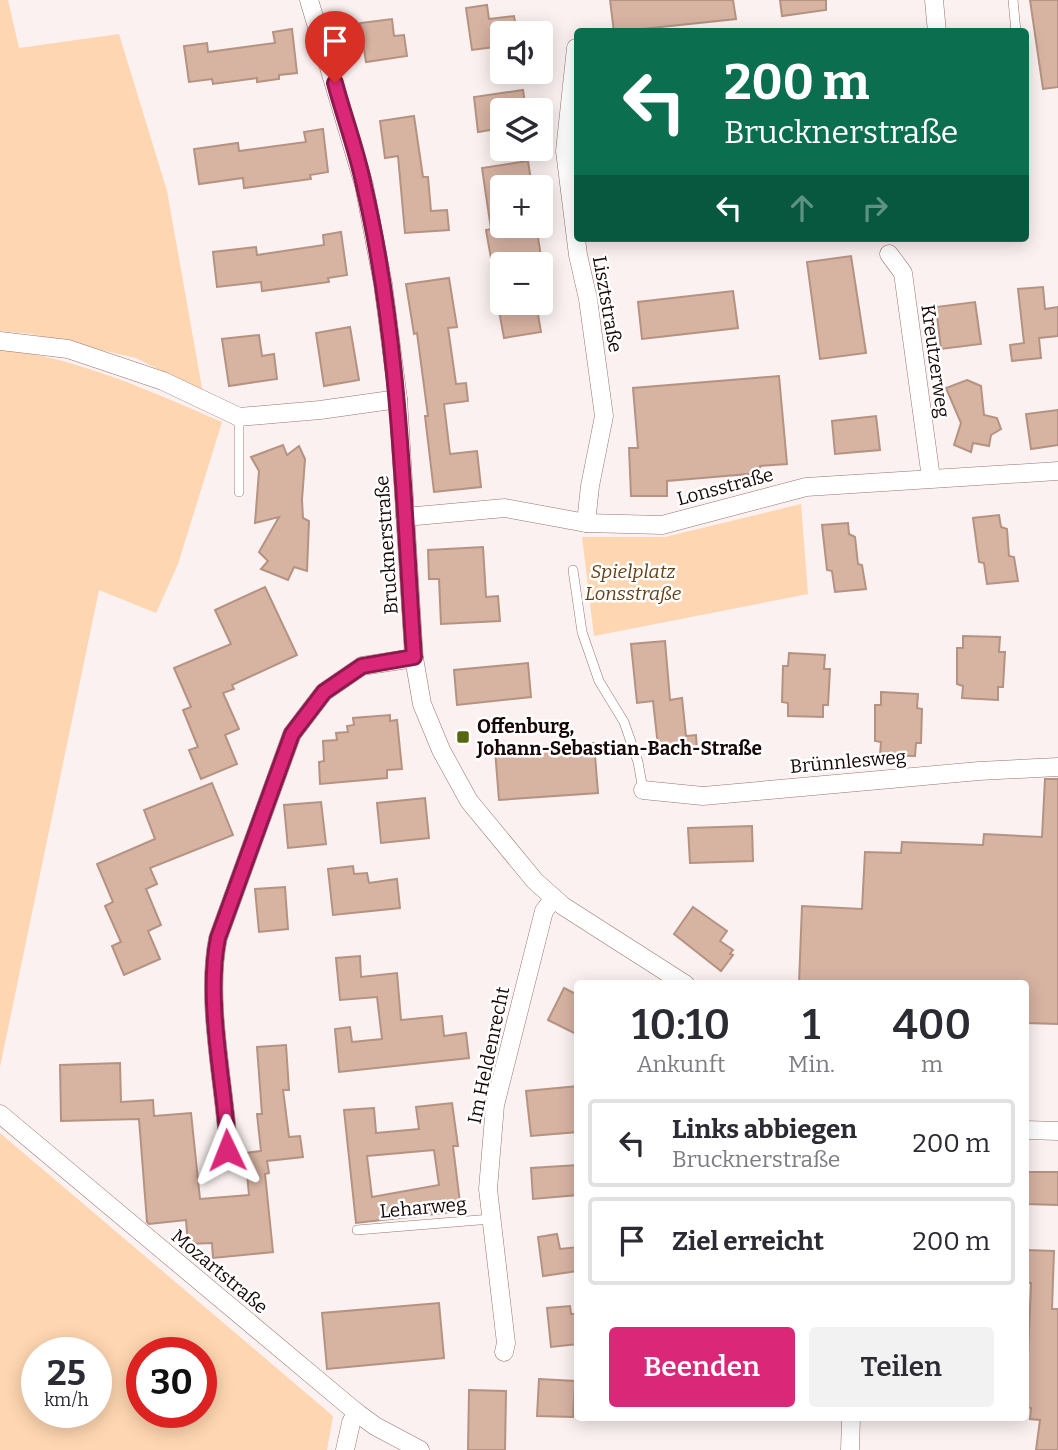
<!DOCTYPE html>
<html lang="de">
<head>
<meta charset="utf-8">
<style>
	:root { --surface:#fff; --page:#f2f2f3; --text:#2b2b33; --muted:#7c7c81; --line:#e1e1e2; --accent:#db2777 }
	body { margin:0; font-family:Bitter,serif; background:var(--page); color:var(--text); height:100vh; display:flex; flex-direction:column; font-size:26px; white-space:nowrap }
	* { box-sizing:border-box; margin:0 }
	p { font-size:23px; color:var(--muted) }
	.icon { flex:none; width:38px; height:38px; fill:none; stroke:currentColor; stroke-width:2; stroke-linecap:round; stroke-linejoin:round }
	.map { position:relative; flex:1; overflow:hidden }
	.panel { position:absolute; left:574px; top:980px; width:455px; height:441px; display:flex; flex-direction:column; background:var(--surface); border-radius:7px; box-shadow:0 4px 18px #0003 }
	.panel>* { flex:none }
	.top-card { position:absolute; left:574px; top:28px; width:455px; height:214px; border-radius:7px; box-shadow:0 4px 18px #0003; background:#0b6e4f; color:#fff; overflow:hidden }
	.buttons { position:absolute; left:490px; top:21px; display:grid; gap:14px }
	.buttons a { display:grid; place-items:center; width:63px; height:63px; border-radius:7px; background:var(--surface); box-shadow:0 4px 18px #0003; font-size:35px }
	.speed { position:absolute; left:21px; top:1337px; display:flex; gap:14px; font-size:35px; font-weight:700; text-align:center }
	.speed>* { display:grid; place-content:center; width:91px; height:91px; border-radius:50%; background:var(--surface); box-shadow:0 4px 18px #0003; line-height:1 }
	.speed small { font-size:18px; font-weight:400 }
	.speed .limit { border:10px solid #d22; background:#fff; color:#111 }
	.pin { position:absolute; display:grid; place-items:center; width:60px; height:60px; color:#fff; margin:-72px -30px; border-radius:50% 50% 50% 0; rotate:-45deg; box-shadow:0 0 7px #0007 }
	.pin .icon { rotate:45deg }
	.me { position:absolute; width:77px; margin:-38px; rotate:358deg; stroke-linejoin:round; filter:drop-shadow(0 0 5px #0008) }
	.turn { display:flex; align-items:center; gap:24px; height:147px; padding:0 35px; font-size:32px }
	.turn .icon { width:91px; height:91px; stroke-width:2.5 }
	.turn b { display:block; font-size:49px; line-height:60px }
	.lanes { display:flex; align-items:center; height:66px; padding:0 35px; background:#0003; justify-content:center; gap:35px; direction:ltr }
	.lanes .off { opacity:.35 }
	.eta { display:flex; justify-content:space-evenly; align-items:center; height:119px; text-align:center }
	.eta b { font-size:42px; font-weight:600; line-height:49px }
	.button { display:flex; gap:14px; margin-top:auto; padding:14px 35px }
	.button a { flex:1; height:80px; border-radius:7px; background:var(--accent); color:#fff; font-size:28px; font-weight:600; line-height:80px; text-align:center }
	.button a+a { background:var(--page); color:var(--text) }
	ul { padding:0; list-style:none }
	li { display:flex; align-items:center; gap:21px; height:88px; margin:0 14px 10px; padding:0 21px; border:4px solid var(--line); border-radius:7px }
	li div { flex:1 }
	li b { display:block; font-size:26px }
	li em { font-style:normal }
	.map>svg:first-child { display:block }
	.green { fill:#fed6b1; fill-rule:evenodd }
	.building { fill:#d7b3a2; stroke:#b59281; stroke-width:2; fill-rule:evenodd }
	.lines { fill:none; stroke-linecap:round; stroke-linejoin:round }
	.service-casing { stroke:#9a746e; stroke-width:10 }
	.minor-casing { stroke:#9a746e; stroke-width:19 }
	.service { stroke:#fff; stroke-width:9 }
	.minor { stroke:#fff; stroke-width:18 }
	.route-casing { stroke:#8e194d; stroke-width:18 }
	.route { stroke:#db2777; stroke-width:12 }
	.poi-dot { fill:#57670f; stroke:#fff; stroke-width:2.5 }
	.labels { text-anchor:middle; stroke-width:5; stroke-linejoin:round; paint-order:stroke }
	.street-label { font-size:19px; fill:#160807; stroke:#fff }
	.park-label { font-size:19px; font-style:italic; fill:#684014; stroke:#fff }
	.poi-label { font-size:19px; font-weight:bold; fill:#160807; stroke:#fff; text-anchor:start }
</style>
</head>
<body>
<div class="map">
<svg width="1058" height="1450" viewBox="0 0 1058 1450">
	<rect width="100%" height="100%" fill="#faf1f0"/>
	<g class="green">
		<polygon points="0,0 8,0 19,48 119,34 167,191 202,388 205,393 136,358 31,334 0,331"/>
		<path d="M0 349C79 358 150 391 222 422L178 564 156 613 99 590 0 1067Z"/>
		<polygon points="801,504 808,594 594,636 582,537 665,537"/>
		<path d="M0 1133 333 1416 327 1450H0ZM37 1353H96V1412H37ZM142 1353H201V1412H142Z"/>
	</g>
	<g class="building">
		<polygon points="610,0 733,0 736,19 614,32"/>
		<polygon points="780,0 826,0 826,10 782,16"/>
		<polygon points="1030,0 1058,0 1058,87 1043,89"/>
		<polygon points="487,5 489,19 514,16 517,33 502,33 502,46 472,50 466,8"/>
		<polygon points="392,19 394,36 404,35 407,56 366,62 360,23"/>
		<polygon points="292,29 297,73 279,75 279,79 257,82 257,78 213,84 212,79 189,82 184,46 207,43 208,52 275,43 273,32"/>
		<polygon points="523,90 526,110 502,110 502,128 478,132 474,97"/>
		<polygon points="414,116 423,177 428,177 431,211 447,210 449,230 405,233 398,156 385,158 380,121"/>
		<polygon points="323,129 328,172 310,175 311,179 244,188 243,178 199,184 194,149 238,143 239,151 306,142 304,132"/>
		<polygon points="528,161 532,187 502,187 502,226 536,226 542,262 492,264 486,230 491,229 482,168"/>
		<polygon points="341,232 347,275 328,278 329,282 262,291 261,282 217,287 213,252 256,247 257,255 324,245 323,235"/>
		<polygon points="851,256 866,353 820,359 807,262"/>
		<polygon points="449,278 457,327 448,328 456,384 466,383 468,401 444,404 450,454 477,451 481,487 434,492 425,416 428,416 417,333 414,334 406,284"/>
		<polygon points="1043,287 1045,309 1058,307 1058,336 1039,338 1041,358 1012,361 1010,345 1024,343 1018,289"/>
		<polygon points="733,291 738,328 642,339 638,302"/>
		<polygon points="975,302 981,344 941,349 936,307"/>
		<polygon points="514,303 536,303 541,332 504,338 498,305"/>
		<polygon points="350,327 359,380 324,386 316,333"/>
		<polygon points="259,335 262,356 274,354 277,379 229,386 222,339"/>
		<polygon points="779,376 787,464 760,466 760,473 667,481 667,496 631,496 629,448 638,448 633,388"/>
		<polygon points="967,380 981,386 984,415 997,418 1001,429 991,435 989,446 973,443 971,452 954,445 961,423 946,388"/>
		<polygon points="1058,410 1058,445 1031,449 1026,414"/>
		<polygon points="876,416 880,450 835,454 832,421"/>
		<polygon points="283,445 287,455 299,446 305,459 302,500 303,518 309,521 307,571 294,567 288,580 261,569 268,561 259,552 279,517 255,523 259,471 251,457"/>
		<polygon points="999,515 1001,527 1007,529 1009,556 1014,557 1018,581 987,584 984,563 979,562 973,518"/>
		<polygon points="848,523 849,534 855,537 858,564 862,565 866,589 835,592 832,571 827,570 822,525"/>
		<polygon points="483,547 486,597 498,596 500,621 441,624 439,579 429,579 428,550"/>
		<polygon points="265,587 297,655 232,685 234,689 223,693 239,729 225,735 237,764 201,779 189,750 198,747 183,710 191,707 174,668 231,644 215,610"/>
		<polygon points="963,636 1000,637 999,652 1005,652 1003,687 998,687 998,700 962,698 963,686 957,684 957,648 963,648"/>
		<polygon points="665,641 670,700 682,698 686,736 696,735 697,751 659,755 653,701 637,703 631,644"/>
		<polygon points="789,653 825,655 824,669 830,669 828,705 823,705 823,717 788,716 788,703 782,702 783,666 788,666"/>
		<polygon points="528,663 531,697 457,705 454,670"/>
		<polygon points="881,692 918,694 917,708 922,709 921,743 916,743 915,756 880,755 881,742 875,741 875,705 881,705"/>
		<polygon points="390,715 390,721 397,720 402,769 387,770 387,778 320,784 319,762 324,761 323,741 337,740 336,733 348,732 347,726 354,725 353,718"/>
		<polygon points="594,743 598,793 499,800 495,750"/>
		<polygon points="1045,779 1058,779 1058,1024 1026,1023 1026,984 799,984 802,906 862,909 865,852 901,853 902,842 983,845 984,834 1042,837"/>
		<polygon points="212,783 233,835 150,868 157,884 146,889 161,925 148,931 160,959 124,975 112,946 121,942 105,906 113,902 97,864 155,839 144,810"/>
		<polygon points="425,798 429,838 381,843 377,803"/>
		<polygon points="321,802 326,844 288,848 284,805"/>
		<polygon points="752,826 753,861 690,863 688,828"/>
		<polygon points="353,866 354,874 367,873 369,883 397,879 400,908 333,915 328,869"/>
		<polygon points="285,887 288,929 259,932 255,889"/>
		<polygon points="693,907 727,931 720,941 733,950 730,954 733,955 721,971 674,934"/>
		<polygon points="360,956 361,977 397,973 401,1020 442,1016 444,1036 466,1033 469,1058 339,1072 335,1029 350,1027 352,1042 382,1039 377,997 340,1000 336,958"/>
		<polygon points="564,988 578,995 578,1035 548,1020"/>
		<polygon points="286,1045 289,1090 283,1090 289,1137 300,1136 303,1157 267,1161 269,1173 265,1174 273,1252 213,1258 212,1243 188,1244 186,1220 149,1224 147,1222 139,1119 61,1121 60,1065 120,1063 121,1102 153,1100 154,1116 191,1113 200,1199 249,1195 245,1153 261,1151 257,1114 262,1114 257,1047"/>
		<polygon points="578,1086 578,1132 531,1136 526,1091"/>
		<path d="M452 1103 458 1146H453L461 1211 356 1223 344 1110 374 1108 376 1133 419 1129 416 1107ZM434 1150 439 1185 372 1197 367 1156Z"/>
		<polygon points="578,1165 578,1195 533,1199 531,1168"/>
		<polygon points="1026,1172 1058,1172 1058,1205 1026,1204"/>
		<polygon points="557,1234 560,1249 578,1247 578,1271 543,1276 538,1237"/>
		<polygon points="1026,1250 1054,1251 1052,1309 1058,1309 1058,1450 1036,1450 1040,1420 1030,1419 1031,1408 1026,1407 1031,1283 1026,1283"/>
		<polygon points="439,1303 444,1358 327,1369 322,1313"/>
		<polygon points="570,1306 571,1314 578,1314 578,1344 551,1347 547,1308"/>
		<polygon points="539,1379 575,1381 573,1417 537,1416"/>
		<polygon points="469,1390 506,1391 505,1450 468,1450"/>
	</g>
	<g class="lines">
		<defs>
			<g id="service">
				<polyline points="1013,0 1016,32"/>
				<polyline points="239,417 239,492"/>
				<polyline points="573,570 582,632 599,681 624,722 638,762 643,790"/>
				<polyline points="357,1230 491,1219"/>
			</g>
			<g id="minor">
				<polyline points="309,0 364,185 383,284 398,399 414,658 422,704 441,750 469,801 535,881 563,906 685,984"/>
				<polyline points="934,0 937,32"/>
				<polyline points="576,48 565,151 578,255 588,299 604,416 590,486 586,523"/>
				<polyline points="889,254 903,273 931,478"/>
				<polyline points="0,341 68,349 163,381 239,417 320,410 398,399"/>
				<polyline points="405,517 505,508 586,523 662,525 806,487 1058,471"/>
				<polyline points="643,790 703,796 979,771 1058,767"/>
				<polyline points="0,1114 356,1412 375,1426 420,1450"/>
				<polyline points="1026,1130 1058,1131"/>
				<path d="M223 1160 227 1150V1132C222 1073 206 996 218 938L292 734 324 692 362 666 414 658"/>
				<polyline points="504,1352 506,1343 488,1189 495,1105 544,911 554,898"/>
				<polyline points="345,1450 351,1423 356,1412"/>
				<polyline points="850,1450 851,1418"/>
			</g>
		</defs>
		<use href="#service" class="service-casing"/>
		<use href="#minor" class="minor-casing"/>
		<use href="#service" class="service"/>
		<use href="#minor" class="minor"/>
	</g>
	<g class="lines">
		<defs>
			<path id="route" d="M227 1150V1132C222 1073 206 996 218 938L292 734 324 692 362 666 414 657C403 500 400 340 364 186 357 151 344 117 335 83"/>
		</defs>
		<use href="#route" class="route-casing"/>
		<use href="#route" class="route"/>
	</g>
	<rect class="poi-dot" x="456" y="730" width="14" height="14" rx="3.5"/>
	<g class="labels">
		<g class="street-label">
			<text transform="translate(608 304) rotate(80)" y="7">Lisztstraße</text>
			<text transform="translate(936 361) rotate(82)" y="7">Kreutzerweg</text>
			<text transform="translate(725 486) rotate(-15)" y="7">Lonsstraße</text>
			<text transform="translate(386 545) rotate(-94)" y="7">Brucknerstraße</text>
			<text transform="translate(848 761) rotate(-5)" y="7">Brünnlesweg</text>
			<text transform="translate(488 1055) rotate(-78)" y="7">Im Heldenrecht</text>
			<text transform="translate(423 1207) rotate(-5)" y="7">Leharweg</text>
			<text transform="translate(220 1271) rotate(40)" y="7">Mozartstraße</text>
		</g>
		<g class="park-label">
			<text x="633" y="578">Spielplatz<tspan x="633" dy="22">Lonsstraße</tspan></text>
		</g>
		<g class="poi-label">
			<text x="477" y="733">Offenburg,<tspan x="477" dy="22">Johann-Sebastian-Bach-Straße</tspan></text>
		</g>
	</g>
</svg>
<div class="buttons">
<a><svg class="icon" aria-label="sound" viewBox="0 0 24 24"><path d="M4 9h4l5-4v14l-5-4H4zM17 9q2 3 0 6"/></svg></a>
<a><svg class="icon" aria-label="layers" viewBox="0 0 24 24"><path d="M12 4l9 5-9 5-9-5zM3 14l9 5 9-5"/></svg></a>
<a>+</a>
<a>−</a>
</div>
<div class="speed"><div>25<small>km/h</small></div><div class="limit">30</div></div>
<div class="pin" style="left:335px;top:83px;background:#d93025"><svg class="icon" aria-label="arrive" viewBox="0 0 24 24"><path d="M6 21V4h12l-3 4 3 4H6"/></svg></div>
<svg class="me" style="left:227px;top:1150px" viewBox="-20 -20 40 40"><path d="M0-17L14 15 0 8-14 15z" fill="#db2777" stroke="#fff" stroke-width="4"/></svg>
<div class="top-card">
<div class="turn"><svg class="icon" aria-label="left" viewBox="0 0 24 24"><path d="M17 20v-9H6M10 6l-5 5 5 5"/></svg><div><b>200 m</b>Brucknerstraße</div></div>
<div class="lanes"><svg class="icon" aria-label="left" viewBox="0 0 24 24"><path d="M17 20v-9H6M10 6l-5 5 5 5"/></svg><svg class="icon off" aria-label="ahead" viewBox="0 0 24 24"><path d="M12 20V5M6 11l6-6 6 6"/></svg><svg class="icon off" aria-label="right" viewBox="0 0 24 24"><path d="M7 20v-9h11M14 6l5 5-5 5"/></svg></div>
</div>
<section class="panel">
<div class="eta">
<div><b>10:10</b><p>Ankunft</p></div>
<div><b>1</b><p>Min.</p></div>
<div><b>400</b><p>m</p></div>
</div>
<ul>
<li><svg class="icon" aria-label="left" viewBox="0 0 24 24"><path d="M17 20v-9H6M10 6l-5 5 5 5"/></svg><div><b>Links abbiegen</b><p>Brucknerstraße</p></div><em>200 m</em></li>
<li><svg class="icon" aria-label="arrive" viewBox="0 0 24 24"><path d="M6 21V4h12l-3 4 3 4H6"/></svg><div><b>Ziel erreicht</b></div><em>200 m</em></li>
</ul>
<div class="button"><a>Beenden</a><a>Teilen</a></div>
</section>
</div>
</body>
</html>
